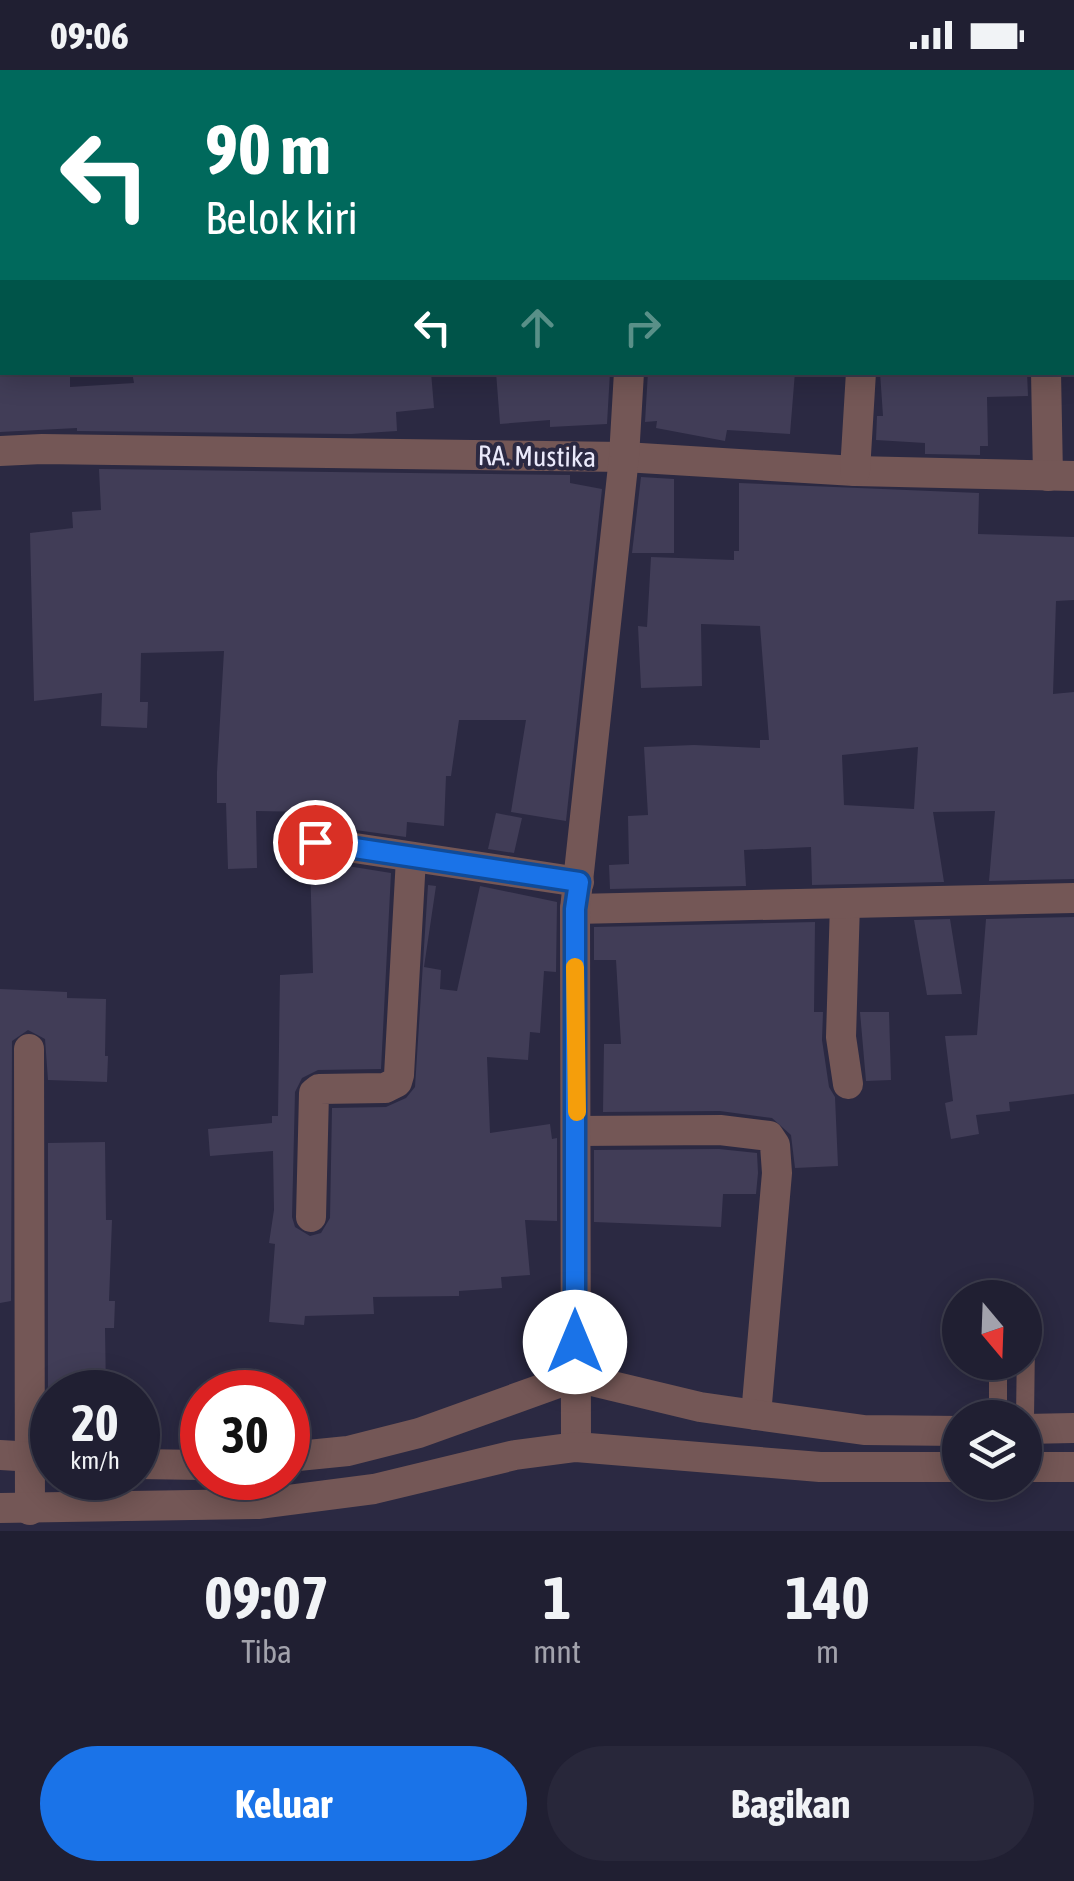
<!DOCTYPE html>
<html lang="id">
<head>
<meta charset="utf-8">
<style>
	:root { --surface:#201f32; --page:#28273a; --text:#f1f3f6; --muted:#a2a2ac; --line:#3d3d4d; --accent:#1a73e8 }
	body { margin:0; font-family:"Asap Condensed",sans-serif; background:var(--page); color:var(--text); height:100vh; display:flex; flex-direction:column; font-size:38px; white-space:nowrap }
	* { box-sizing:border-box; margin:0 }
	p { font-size:32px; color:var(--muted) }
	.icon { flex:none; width:55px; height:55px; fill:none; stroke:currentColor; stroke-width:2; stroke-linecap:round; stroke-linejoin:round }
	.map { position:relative; height:1461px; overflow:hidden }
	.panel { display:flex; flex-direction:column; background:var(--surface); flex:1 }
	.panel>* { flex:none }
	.top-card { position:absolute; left:0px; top:0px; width:1075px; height:305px; box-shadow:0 5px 25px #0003,0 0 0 2px var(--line); background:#00695c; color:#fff; overflow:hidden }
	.needle { width:65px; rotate:161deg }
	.controls { position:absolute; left:942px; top:1210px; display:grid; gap:20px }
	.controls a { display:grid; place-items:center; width:100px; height:100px; border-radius:50%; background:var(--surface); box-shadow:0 5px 25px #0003,0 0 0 2px var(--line); font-size:50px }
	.speed { position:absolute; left:30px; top:1300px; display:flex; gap:20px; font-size:50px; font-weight:700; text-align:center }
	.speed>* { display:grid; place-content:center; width:130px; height:130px; border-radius:50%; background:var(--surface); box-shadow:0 5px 25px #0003,0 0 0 2px var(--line); line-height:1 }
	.speed small { font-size:25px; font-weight:400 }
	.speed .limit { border:15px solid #d22; background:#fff; color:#111 }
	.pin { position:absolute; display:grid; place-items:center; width:85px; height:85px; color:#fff; margin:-42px; border:5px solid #fff; border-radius:50%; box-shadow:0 2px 10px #0007 }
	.me { position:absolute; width:110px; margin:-55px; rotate:0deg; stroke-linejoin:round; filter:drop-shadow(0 0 8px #0008) }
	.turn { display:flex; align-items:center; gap:35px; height:210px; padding:0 40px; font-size:45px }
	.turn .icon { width:130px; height:130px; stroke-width:2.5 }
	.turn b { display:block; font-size:70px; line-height:85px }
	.lanes { display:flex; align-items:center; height:95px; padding:0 40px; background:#0003; justify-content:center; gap:50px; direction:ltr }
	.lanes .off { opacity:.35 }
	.eta { display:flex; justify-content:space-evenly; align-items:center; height:170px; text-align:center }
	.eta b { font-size:60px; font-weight:700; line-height:70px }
	.primary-button { display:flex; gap:20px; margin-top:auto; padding:20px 40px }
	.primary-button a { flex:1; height:115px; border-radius:60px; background:var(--accent); color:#fff; font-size:40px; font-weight:700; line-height:115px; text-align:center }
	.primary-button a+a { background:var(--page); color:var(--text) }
	.status { display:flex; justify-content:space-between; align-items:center; height:70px; padding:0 50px; background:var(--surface); direction:ltr }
	.status svg { height:28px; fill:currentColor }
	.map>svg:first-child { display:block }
	.building { fill:#413d57; fill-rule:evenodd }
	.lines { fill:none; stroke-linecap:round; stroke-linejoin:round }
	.lane { stroke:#745756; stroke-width:18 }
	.street { stroke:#745756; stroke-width:30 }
	.route-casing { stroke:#114b97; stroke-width:25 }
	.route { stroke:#1a73e8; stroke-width:18 }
	.slow { stroke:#f59e0b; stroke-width:18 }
	.labels { text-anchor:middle; stroke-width:8; stroke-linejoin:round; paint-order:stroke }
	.street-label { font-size:28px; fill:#eae9fa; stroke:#2b2942 }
</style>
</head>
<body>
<div class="status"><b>09:06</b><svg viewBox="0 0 49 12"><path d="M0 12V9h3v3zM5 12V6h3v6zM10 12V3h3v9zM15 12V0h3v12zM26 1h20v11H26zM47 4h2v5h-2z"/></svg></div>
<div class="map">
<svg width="1074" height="1461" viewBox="0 0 1074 1461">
	<rect width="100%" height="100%" fill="#2b2942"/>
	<g class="building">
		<polygon points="0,302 70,302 70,317 134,313 132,302 431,302 434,338 396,342 397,361 351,364 77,361 77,358 0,362"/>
		<polygon points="496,302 610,302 607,354 550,357 550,350 500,354"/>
		<polygon points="648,302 795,302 790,364 727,360 725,371 656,358 657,351 645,352"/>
		<polygon points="880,302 1027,302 1028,326 987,327 988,376 980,376 980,385 925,384 925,373 876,370 877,346 883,346"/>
		<polygon points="99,399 570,405 570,413 602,419 566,751 511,742 526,650 459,650 451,706 446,706 444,756 407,752 406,767 312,754 312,742 256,741 257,798 228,799 226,733 217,733 217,702 224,581 141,583 140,632 148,632 147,658 101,656 102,623 34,631 30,463 73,458 72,442 101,440"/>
		<polygon points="641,407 674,409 674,483 632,483"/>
		<path d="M739 413 979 423 978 464 1074 467V530L1056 531 1053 624 1074 622V809L989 811 995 741 933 742 944 812 812 815 811 777 744 780 746 816 610 819 609 795 629 794 628 746 648 745 644 677 694 675 760 678V670H769L760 556 701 554 702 616 641 618 638 556 647 557 651 487 734 490V481H739ZM918 677 914 739 844 735 842 685Z"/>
		<polygon points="496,743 522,748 514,783 488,779"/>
		<polygon points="310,790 391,803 381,999 318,1000 302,1008 295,1022 292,1147 295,1157 310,1166 321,1163 330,1148 332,1038 386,1037 406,1028 415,1017 428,815 436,816 424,897 441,900 440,919 457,921 480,816 557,832 556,902 544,901 540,963 530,962 528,990 487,987 490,1063 550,1054 552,1069 557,1068 557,1151 525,1150 530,1205 501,1207 502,1218 459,1221 459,1226 373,1227 374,1244 305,1246 304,1255 269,1252 275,1174 269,1173 274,1140 273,1081 210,1086 208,1059 272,1053 272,1046 278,1046 280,905 313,903"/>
		<polygon points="1074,847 1074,1024 1009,1032 1010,1041 976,1045 979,1064 951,1069 945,1033 953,1031 945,966 977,965 986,849"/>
		<polygon points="950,849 962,924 927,925 914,850"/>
		<polygon points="815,852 814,942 823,942 822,970 829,1017 835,1027 838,1096 795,1098 791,1065 772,1048 720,1041 603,1042 604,974 621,974 616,890 594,890 594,857"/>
		<polygon points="0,919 67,922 67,928 106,929 105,986 108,986 107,1012 48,1010 45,969 28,960 12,971 11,1231 0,1233"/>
		<polygon points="860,942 889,942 891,1010 866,1011"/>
		<polygon points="105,1072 106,1150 112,1150 109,1231 115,1231 114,1258 105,1258 106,1322 48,1322 48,1073"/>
		<polygon points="719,1079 757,1083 758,1103 756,1124 723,1124 721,1157 594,1152 594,1080"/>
	</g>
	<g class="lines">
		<g class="lane">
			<polyline points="180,2 181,0"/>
			<polyline points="0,126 2,126"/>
			<polyline points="998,1348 998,1292"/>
			<polyline points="1025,1348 1026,1272"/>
		</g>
		<g class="street">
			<polyline points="1039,0 1039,2"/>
			<polyline points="645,2 645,0"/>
			<polyline points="1046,302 1048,406"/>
			<polyline points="0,381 42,379 624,387 855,401 1074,406"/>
			<polyline points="855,401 861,302"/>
			<polyline points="315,772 579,812"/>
			<polyline points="845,833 841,967 848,1014"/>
			<polyline points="575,839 1074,828"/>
			<polyline points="29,979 30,1440"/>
			<polyline points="577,1061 720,1060 769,1066 775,1075 777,1103 756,1345"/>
			<polyline points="311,1147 314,1023 319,1019 385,1018 397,1012 399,1005 411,788"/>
			<polyline points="1025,1359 1074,1358"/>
			<polyline points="576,1377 575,839 624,387 629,302"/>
			<polyline points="0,1385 52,1388"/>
			<polyline points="288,1387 348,1381 419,1363 575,1307 700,1337 756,1345 864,1360 960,1361"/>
			<polyline points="138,1394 202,1395"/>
			<polyline points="1025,1397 1074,1397"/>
			<polyline points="0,1438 258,1434 374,1419 515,1385 576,1377 820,1397 960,1397"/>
		</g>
	</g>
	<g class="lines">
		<defs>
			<polyline id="route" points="315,772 579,812 575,839 575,1272"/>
		</defs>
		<use href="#route" class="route-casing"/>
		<use href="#route" class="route"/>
		<polyline class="slow" points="575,897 577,1042"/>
	</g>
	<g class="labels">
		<g class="street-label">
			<text transform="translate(537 386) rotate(1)" y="10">RA. Mustika</text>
		</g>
	</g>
</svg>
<div class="controls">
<a><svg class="needle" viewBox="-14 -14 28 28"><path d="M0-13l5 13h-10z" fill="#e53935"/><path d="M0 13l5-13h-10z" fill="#a2a2ac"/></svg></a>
<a><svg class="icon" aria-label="layers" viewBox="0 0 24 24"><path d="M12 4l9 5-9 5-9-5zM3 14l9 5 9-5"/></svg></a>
</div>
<div class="speed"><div>20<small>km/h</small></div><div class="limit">30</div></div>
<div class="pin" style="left:315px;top:772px;background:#d93025"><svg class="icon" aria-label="arrive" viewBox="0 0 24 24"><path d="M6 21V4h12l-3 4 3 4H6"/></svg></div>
<svg class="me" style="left:575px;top:1272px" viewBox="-20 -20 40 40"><circle r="19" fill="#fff"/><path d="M0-13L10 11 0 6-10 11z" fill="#1a73e8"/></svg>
<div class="top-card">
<div class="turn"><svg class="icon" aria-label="left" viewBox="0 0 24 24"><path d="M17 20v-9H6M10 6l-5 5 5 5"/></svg><div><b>90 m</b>Belok kiri</div></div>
<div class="lanes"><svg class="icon" aria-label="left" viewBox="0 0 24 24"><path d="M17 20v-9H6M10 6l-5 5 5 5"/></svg><svg class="icon off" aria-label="ahead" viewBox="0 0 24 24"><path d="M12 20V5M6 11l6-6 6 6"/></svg><svg class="icon off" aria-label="right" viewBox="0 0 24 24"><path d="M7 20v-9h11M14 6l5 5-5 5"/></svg></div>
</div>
</div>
<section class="panel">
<div class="eta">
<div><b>09:07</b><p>Tiba</p></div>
<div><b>1</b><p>mnt</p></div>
<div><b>140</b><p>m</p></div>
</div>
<div class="primary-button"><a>Keluar</a><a>Bagikan</a></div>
</section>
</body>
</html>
